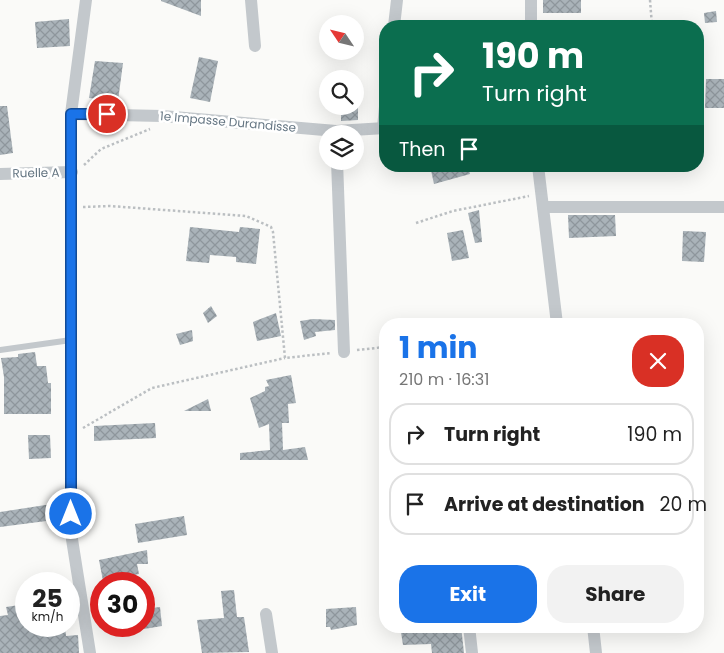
<!DOCTYPE html>
<html lang="en">
<head>
<meta charset="utf-8">
<style>
	:root { --surface:#fff; --page:#f2f2f2; --text:#222; --muted:#767676; --line:#e0e0e0; --accent:#1a73e8 }
	body { margin:0; font-family:Poppins,sans-serif; background:var(--page); color:var(--text); height:100vh; display:flex; flex-direction:column; font-size:19px; white-space:nowrap }
	* { box-sizing:border-box; margin:0 }
	p { font-size:16px; color:var(--muted) }
	.icon { flex:none; width:28px; height:28px; fill:none; stroke:currentColor; stroke-width:2; stroke-linecap:round; stroke-linejoin:round }
	.map { position:relative; flex:1; overflow:hidden }
	.side { position:absolute; left:379px; top:318px; width:325px; height:315px; display:flex; flex-direction:column; background:var(--surface); border-radius:20px; box-shadow:0 5px 20px #0002 }
	.side>* { flex:none }
	.banner { position:absolute; left:379px; top:20px; width:325px; height:152px; border-radius:20px; box-shadow:0 5px 20px #0002; background:#0b6e4f; color:#fff; overflow:hidden }
	.needle { width:32px; rotate:305deg }
	.fabs { position:absolute; left:319px; top:15px; display:grid; gap:10px }
	.fabs a { display:grid; place-items:center; width:45px; height:45px; border-radius:50%; background:var(--surface); box-shadow:0 5px 20px #0002; font-size:25px }
	.speed { position:absolute; left:15px; top:572px; display:flex; gap:10px; font-size:25px; font-weight:700; text-align:center }
	.speed>* { display:grid; place-content:center; width:65px; height:65px; border-radius:50%; background:var(--surface); box-shadow:0 5px 20px #0002; line-height:1 }
	.speed small { font-size:12px; font-weight:400 }
	.speed .limit { border:8px solid #d22; background:#fff; color:#111 }
	.pin { position:absolute; display:grid; place-items:center; width:42px; height:42px; color:#fff; margin:-21px; border:2px solid #fff; border-radius:50%; box-shadow:0 1px 5px #0007 }
	.me { position:absolute; width:55px; margin:-28px; rotate:0deg; stroke-linejoin:round; filter:drop-shadow(0 0 4px #0008) }
	.turn { display:flex; align-items:center; gap:18px; height:105px; padding:0 20px; font-size:22px }
	.turn .icon { width:65px; height:65px; stroke-width:2.5 }
	.turn b { display:block; font-size:35px; line-height:42px }
	.then { display:flex; align-items:center; height:48px; padding:0 20px; background:#0003; gap:10px; font-size:19px }
	.round { display:grid; place-items:center; flex:none; width:52px; height:52px; border-radius:20px; background:var(--page) }
	.head { display:flex; align-items:center; justify-content:space-between; height:85px; padding:0 20px }
	h1 { font-size:30px; font-weight:700; line-height:38px; color:var(--accent) }
	.cta { display:flex; gap:10px; margin-top:auto; padding:10px 20px }
	.cta a { flex:1; height:58px; border-radius:20px; background:var(--accent); color:#fff; font-size:20px; font-weight:700; line-height:58px; text-align:center }
	.cta a+a { background:var(--page); color:var(--text) }
	ul { padding:0; list-style:none }
	li { display:flex; align-items:center; gap:15px; height:62px; margin:0 10px 8px; padding:0 10px; border:2px solid var(--line); border-radius:20px }
	li div { flex:1 }
	li b { display:block; font-size:19px }
	li em { font-style:normal }
	.map>svg:first-child { display:block }
	.building { fill:url(#building-cross-hatch) }
	.lines { fill:none; stroke-linecap:round; stroke-linejoin:round }
	.path { stroke:#bbbfc2; stroke-width:2.5; stroke-dasharray:2.5 2.5; stroke-linecap:butt }
	.service { stroke:#c3c8cc; stroke-width:6 }
	.minor { stroke:#c3c8cc; stroke-width:12 }
	.route-casing { stroke:#114b97; stroke-width:12 }
	.route { stroke:#1a73e8; stroke-width:9 }
	.labels { text-anchor:middle; stroke-width:5; stroke-linejoin:round; paint-order:stroke }
	.street-label { font-size:12px; fill:#657683; stroke:#fff }
</style>
</head>
<body>
<div class="map">
<svg width="724" height="653" viewBox="0 0 724 653">
	<defs>
		<pattern id="building-cross-hatch" width="8" height="8" patternUnits="userSpaceOnUse" patternTransform="scale(1.25)"><rect width="8" height="8" fill="#aab3b9"/><path d="M0 0l8 8M0 8l8-8" fill="none" stroke="#8e969c"/></pattern>
	</defs>
	<rect width="100%" height="100%" fill="#fafaf8"/>
	<g class="building">
		<polygon points="161,0 201,0 201,16 161,1"/>
		<rect x="543" y="0" width="38" height="13"/>
		<polygon points="716,11 717,22 705,23 704,13"/>
		<polygon points="69,19 70,46 37,48 35,22"/>
		<polygon points="199,57 218,61 210,102 190,98"/>
		<polygon points="95,61 123,63 118,101 89,98"/>
		<polygon points="706,79 724,79 724,108 705,108"/>
		<polygon points="0,106 7,106 13,153 0,155"/>
		<polygon points="341,106 358,106 358,120 341,121"/>
		<polygon points="430,166 442,166 442,171 468,166 470,174 434,184"/>
		<polygon points="479,210 482,242 475,243 468,213"/>
		<polygon points="568,215 615,215 616,236 569,238"/>
		<polygon points="190,227 239,232 240,227 260,229 256,264 236,262 236,257 210,255 209,263 186,261"/>
		<polygon points="463,230 469,258 452,261 447,233"/>
		<polygon points="683,231 706,232 704,262 682,261"/>
		<polygon points="211,306 217,316 208,323 203,313"/>
		<polygon points="276,313 281,336 257,341 253,322"/>
		<polygon points="313,319 335,320 335,330 315,332 316,336 304,340 300,321"/>
		<polygon points="192,330 193,341 180,345 176,334"/>
		<polygon points="35,352 37,366 46,366 48,383 51,383 51,414 4,414 4,377 1,358 18,357 18,354"/>
		<polygon points="291,375 296,403 288,404 289,423 282,423 283,450 305,447 308,460 240,460 240,453 270,450 269,424 259,428 250,398 265,391 265,387 269,386 266,380"/>
		<polygon points="208,399 211,411 184,411"/>
		<polygon points="155,423 156,438 94,441 94,426"/>
		<polygon points="28,435 50,435 51,458 29,459"/>
		<polygon points="52,504 54,520 0,527 0,512"/>
		<polygon points="184,516 187,535 138,543 135,524"/>
		<polygon points="147,550 148,564 137,564 139,574 103,581 99,560"/>
		<polygon points="234,590 237,617 244,617 249,652 202,653 197,620 224,618 221,591"/>
		<polygon points="26,604 26,626 65,626 66,636 78,635 79,653 0,653 0,616 8,615 6,607"/>
		<polygon points="160,607 162,626 144,629 144,609"/>
		<polygon points="356,607 357,625 331,630 330,627 326,627 326,609"/>
		<polygon points="400,626 461,626 464,653 432,653 431,644 403,645"/>
	</g>
	<g class="lines">
		<g class="path">
			<polyline points="650,0 652,26"/>
			<polyline points="84,165 101,149 150,129"/>
			<polyline points="83,207 110,206 246,216 271,227 273,232 285,358 331,353"/>
			<polyline points="416,223 453,211 529,196"/>
			<polyline points="357,350 385,347"/>
			<polyline points="83,428 152,388 285,358"/>
		</g>
		<polyline class="service" points="0,350 71,340"/>
		<g class="minor">
			<polyline points="86,0 71,114 71,533 90,653"/>
			<polyline points="251,0 255,46"/>
			<polyline points="531,0 531,26"/>
			<polyline points="394,26 397,0"/>
			<polyline points="71,114 162,116 336,131 385,128"/>
			<polyline points="383,128 385,107"/>
			<polyline points="337,161 344,352"/>
			<polyline points="538,166 557,324"/>
			<polyline points="0,174 72,172"/>
			<polyline points="543,207 724,207"/>
			<polyline points="266,614 272,653"/>
			<polyline points="469,626 472,653"/>
			<polyline points="593,626 596,653"/>
		</g>
	</g>
	<g class="lines">
		<defs>
			<polyline id="route" points="71,514 71,114 107,114"/>
		</defs>
		<use href="#route" class="route-casing"/>
		<use href="#route" class="route"/>
	</g>
	<g class="labels">
		<g class="street-label">
			<text transform="translate(228 122) rotate(5)" y="4">1e Impasse Durandisse</text>
			<text transform="translate(36 173) rotate(-1)" y="4">Ruelle A</text>
		</g>
	</g>
</svg>
<div class="fabs">
<a><svg class="needle" viewBox="-14 -14 28 28"><path d="M0-13l5 13h-10z" fill="#e53935"/><path d="M0 13l5-13h-10z" fill="#767676"/></svg></a>
<a><svg class="icon" aria-label="search" viewBox="0 0 24 24"><circle cx="10" cy="10" r="6"/><path d="M15 15l6 6"/></svg></a>
<a><svg class="icon" aria-label="layers" viewBox="0 0 24 24"><path d="M12 4l9 5-9 5-9-5zM3 14l9 5 9-5"/></svg></a>
</div>
<div class="speed"><div>25<small>km/h</small></div><div class="limit">30</div></div>
<div class="pin" style="left:107px;top:114px;background:#d93025"><svg class="icon" aria-label="arrive" viewBox="0 0 24 24"><path d="M6 21V4h12l-3 4 3 4H6"/></svg></div>
<svg class="me" style="left:71px;top:514px" viewBox="-20 -20 40 40"><circle r="17" fill="#1a73e8" stroke="#fff" stroke-width="3"/><path d="M0-11L8 9 0 5-8 9z" fill="#fff"/></svg>
<div class="banner">
<div class="turn"><svg class="icon" aria-label="right" viewBox="0 0 24 24"><path d="M7 20v-9h11M14 6l5 5-5 5"/></svg><div><b>190 m</b>Turn right</div></div>
<div class="then">Then<svg class="icon" aria-label="arrive" viewBox="0 0 24 24"><path d="M6 21V4h12l-3 4 3 4H6"/></svg></div>
</div>
<section class="side">
<div class="head"><div><h1>1 min</h1><p>210 m · 16:31</p></div><a class="round" style="background:#d93025;color:#fff"><svg class="icon" aria-label="close" viewBox="0 0 24 24"><path d="M6 6l12 12M18 6L6 18"/></svg></a></div>
<ul>
<li><svg class="icon" aria-label="right" viewBox="0 0 24 24"><path d="M7 20v-9h11M14 6l5 5-5 5"/></svg><div><b>Turn right</b></div><em>190 m</em></li>
<li><svg class="icon" aria-label="arrive" viewBox="0 0 24 24"><path d="M6 21V4h12l-3 4 3 4H6"/></svg><div><b>Arrive at destination</b></div><em>20 m</em></li>
</ul>
<div class="cta"><a>Exit</a><a>Share</a></div>
</section>
</div>
</body>
</html>
